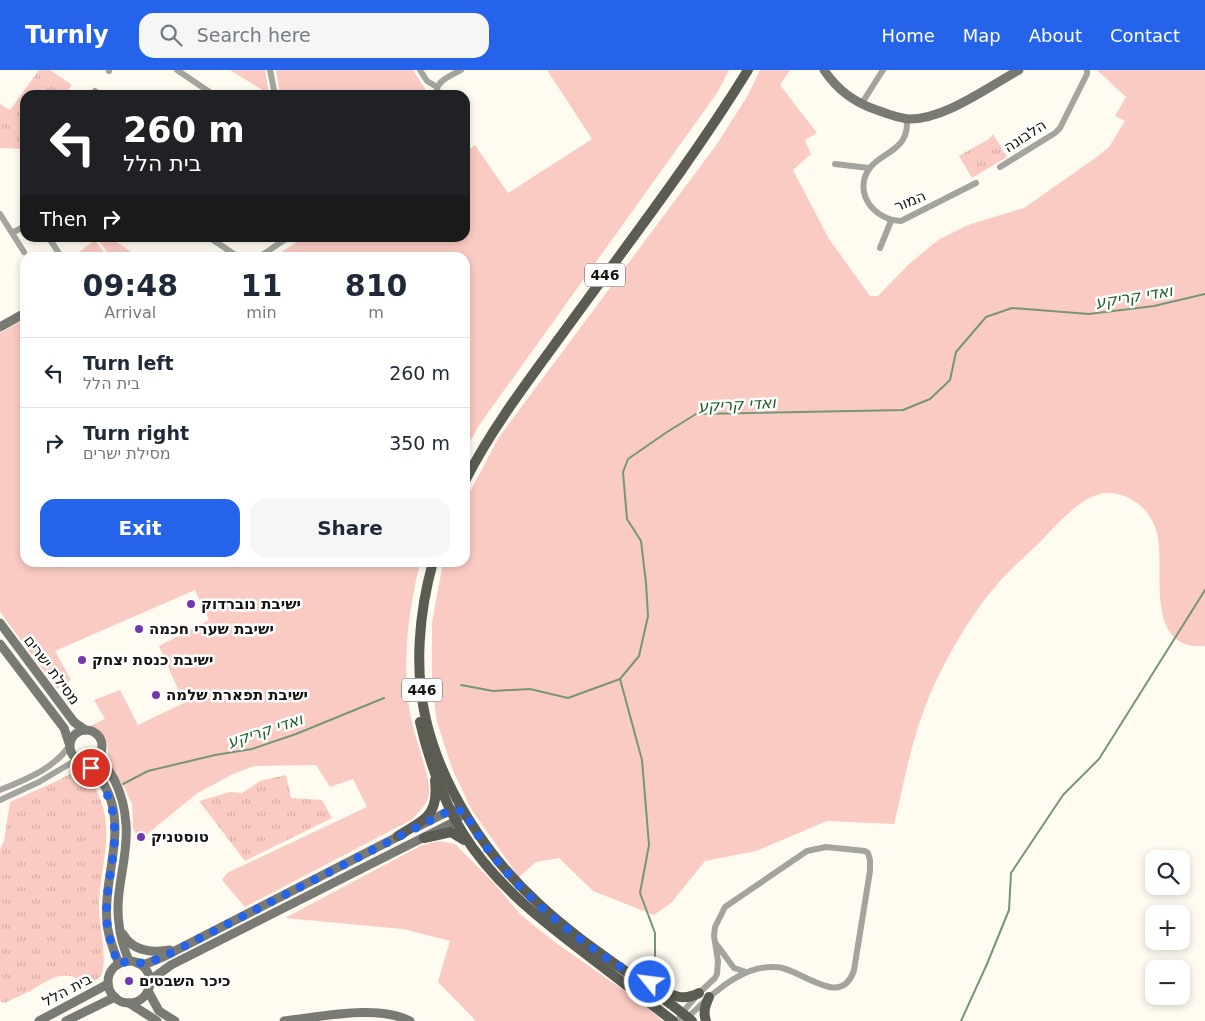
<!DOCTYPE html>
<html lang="en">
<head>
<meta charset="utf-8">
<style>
	:root { --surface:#fff; --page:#f6f6f7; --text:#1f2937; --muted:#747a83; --line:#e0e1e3; --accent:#2563eb }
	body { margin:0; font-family:"DejaVu Sans",Heebo,sans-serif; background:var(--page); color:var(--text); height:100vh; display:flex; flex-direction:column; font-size:19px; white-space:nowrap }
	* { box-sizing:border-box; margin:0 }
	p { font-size:16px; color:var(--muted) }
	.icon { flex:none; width:28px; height:28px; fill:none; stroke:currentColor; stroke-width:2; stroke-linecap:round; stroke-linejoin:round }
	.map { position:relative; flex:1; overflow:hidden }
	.drawer { position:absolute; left:20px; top:182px; width:450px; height:315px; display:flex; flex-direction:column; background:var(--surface); border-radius:15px; box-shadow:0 2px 8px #0003 }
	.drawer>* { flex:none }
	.top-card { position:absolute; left:20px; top:20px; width:450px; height:152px; border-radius:15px; box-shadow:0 2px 8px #0003; background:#202124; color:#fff; overflow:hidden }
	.buttons { position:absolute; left:1145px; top:780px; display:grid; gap:10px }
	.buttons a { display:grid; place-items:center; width:45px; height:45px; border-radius:10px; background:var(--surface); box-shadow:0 2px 8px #0003; font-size:25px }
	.pin { position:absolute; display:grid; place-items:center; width:42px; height:42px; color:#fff; margin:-21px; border:2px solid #fff; border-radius:50%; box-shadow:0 1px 5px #0007 }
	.me { position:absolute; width:55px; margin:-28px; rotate:299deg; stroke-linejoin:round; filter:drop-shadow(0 0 4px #0008) }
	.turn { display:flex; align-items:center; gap:18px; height:105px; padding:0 20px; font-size:22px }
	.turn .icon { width:65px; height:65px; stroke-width:2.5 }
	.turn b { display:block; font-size:35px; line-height:42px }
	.then { display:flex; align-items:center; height:48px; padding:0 20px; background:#0003; gap:10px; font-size:19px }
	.eta { display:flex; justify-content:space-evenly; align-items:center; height:85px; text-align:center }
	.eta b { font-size:30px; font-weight:700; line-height:35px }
	.primary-button { display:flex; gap:10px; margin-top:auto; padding:10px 20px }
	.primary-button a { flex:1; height:58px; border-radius:15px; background:var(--accent); color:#fff; font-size:20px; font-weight:700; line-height:58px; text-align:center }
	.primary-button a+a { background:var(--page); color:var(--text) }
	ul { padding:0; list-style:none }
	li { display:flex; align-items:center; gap:15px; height:70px; padding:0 20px; border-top:1px solid var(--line) }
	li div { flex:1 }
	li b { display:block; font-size:19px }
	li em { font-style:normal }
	header { display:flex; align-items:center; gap:30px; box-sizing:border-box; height:70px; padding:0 25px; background:var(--accent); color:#fff }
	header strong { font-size:24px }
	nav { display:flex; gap:28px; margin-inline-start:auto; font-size:18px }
	.search { width:350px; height:45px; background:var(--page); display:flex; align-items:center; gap:12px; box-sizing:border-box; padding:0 18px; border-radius:15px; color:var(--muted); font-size:19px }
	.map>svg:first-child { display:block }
	.green { fill:#facbc3 }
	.park { fill:url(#park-tufts) }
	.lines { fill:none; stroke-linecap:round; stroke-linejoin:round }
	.stream { stroke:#779676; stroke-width:2 }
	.street { stroke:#a3a49e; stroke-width:6 }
	.secondary { stroke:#797a73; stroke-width:9 }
	.primary { stroke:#5b5d54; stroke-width:10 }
	.route { stroke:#2563eb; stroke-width:9; stroke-dasharray:0 16.2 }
	.poi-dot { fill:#7338ae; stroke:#fff; stroke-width:2 }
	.labels { text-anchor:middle; stroke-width:5; stroke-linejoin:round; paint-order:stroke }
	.shield { fill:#fff; stroke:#5c5a58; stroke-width:1 }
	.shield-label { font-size:14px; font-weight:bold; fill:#161410 }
	.street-label { font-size:15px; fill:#161410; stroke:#fff }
	.poi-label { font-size:15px; font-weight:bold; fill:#161410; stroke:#fff; text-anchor:start }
	.water-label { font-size:16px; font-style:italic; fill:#205f27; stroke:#fff }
</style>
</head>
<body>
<header>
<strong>Turnly</strong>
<div class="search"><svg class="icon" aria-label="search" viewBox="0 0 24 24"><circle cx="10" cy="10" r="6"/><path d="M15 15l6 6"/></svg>Search here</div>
<nav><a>Home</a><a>Map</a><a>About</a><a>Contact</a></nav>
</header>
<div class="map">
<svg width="1205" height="951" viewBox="0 0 1205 951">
	<defs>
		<pattern id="park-tufts" width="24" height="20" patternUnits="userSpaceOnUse" patternTransform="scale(1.25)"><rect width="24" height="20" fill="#facbc3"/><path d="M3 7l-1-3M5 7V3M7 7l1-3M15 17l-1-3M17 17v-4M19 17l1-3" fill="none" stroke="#d6ada6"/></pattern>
	</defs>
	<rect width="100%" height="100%" fill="#fffbf0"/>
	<g class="green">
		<polygon points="230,0 265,0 269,24"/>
		<polygon points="276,0 413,0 429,25 280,25"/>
		<polygon points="547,0 729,0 717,23 480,354 465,380 465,188 273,187 304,168 465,168 465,79 467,81 475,75 508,123 592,69"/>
		<path d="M760 0H790L780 15 817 63 805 70 811 84 793 100 829 169 870 226H878L910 193 938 170 968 155 1024 138 1094 89 1109 77 1125 51 1115 46 1126 27 1097 0H1205V576C1145 581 1164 503 1158 468 1155 449 1142 432 1124 426 1105 419 1091 425 1076 437 1062 448 1050 462 1038 474 1025 486 1012 498 1000 511 968 547 937 602 921 648 909 682 903 718 894 754L827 751 756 781 705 791 672 832 654 845 593 821 559 788 536 792 519 807 471 739 452 698 437 652 432 616V552L443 493 465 492V431L499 367 717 74 748 25Z"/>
		<polygon points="97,168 111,168 134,184 129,187 111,187"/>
		<polygon points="95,170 107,187 84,187 80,181"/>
		<path d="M25 249V492L420 493C408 542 401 597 411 648 415 669 424 689 428 710 428 714 430 718 429 722 429 733 419 742 411 750L245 837 222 810 227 803 367 737 353 709 330 717 316 695 254 696 231 705 196 724 139 771 133 758 132 734 124 717 109 693 107 673 101 664 90 656 105 649 94 630 120 620 138 655 184 633 159 576 209 550 195 520 55 581 71 610 57 619 0 542V263Z"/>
		<polygon points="440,771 455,774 492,811 521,845 556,873 639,931 663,951 476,951 438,912 450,871 403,859 285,848 422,775"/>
	</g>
	<g class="park">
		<polygon points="39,0 50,0 72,15 64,25 25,25 25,79 0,78 0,34 10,40"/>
		<polygon points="993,64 1007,87 972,108 959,86 989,69"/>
		<path d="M79 701C88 705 92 711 96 720 118 759 98 800 99 841 100 856 106 886 103 899 102 908 95 911 88 915 63 897 53 908 30 921 22 925 14 928 5 933L0 931V780L4 771 10 732 59 710 71 703Z"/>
		<polygon points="286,705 291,728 322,730 332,748 245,791 199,731 230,722 242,723 260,711"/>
	</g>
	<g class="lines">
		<g class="stream">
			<polyline points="620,609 642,690 649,775 640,823 655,863 655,899"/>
			<polyline points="461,615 493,621 530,619 568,628 620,609 639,586 648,546 646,513 641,471 627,449 623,402 628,389 667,362 696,344 903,340 930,329 950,310 956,282 986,247 1012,238 1089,244 1154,236 1205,224"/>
			<polyline points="123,714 148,701 215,685 252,679 296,664 384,628"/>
			<polyline points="961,951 987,894 1009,840 1011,803 1063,725 1099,689 1205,520"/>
		</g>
		<g class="street">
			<polyline points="177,0 214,25"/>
			<polyline points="270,0 275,25"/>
			<polyline points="420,0 427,11 437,17"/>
			<polyline points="109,1 109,0"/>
			<polyline points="95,21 100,25"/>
			<path d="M437 25C434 11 451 6 461 0"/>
			<polyline points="862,33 883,0"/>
			<path d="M907 49C907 57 907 64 902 71 894 83 877 87 869 99 853 123 874 150 901 151L976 113"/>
			<polyline points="835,94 869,98"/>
			<polyline points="1000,97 1055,63 1060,58 1087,4 1087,0"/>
			<polyline points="0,144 24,182"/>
			<polyline points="12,163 25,156"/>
			<polyline points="49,168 62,188"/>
			<polyline points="210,168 240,188"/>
			<polyline points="880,178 891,151"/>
			<polyline points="258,188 287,168"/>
			<path d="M0 720C24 710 54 699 69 676"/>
			<polyline points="0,730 39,712 71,693 80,692"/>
			<polyline points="717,875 734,898 746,902"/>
			<path d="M678 951 682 943 699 923 715 908 717 904 718 891 714 866 715 857 725 837 807 781 826 777 865 781 868 783 870 790V801L854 900C841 941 800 897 775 897 748 896 725 913 705 931 697 938 691 946 682 951"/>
		</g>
		<g class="secondary">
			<path d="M824 0C836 18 854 32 874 39 885 43 897 48 908 49 944 50 988 17 1019 0"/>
			<polyline points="0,257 25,243"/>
			<polyline points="0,553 74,652 85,660"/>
			<polyline points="0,574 64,658 69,673"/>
			<circle cx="86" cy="676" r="16"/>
			<path d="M101 681C103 693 108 699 114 709 121 723 125 738 126 754 129 787 114 821 119 854 120 867 124 879 129 891"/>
			<path d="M86 692C139 742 102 796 107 853 108 867 114 881 119 894"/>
			<polyline points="419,756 451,740 455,740"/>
			<path d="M123 864C133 882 152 883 170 880"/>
			<circle cx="129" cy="912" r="21"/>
			<polyline points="137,893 146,894 165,886 403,764"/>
			<polyline points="149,916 156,906 171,895 456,751 464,741"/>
			<polyline points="148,921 159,941 175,951"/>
			<polyline points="129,933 157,951"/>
			<polyline points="39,951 108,914"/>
			<polyline points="66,951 115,927"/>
			<path d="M284 951C321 947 377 934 410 951"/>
		</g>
		<g class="primary">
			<path d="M465 411C492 358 528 311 563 263 626 176 692 91 748 0"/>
			<path d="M433 492C419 542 414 599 426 650 442 718 487 787 539 834 586 878 643 910 692 951"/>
			<path d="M420 652C428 688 444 733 464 765 497 817 546 854 595 891 621 911 647 931 673 951"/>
			<path d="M398 766C425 749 439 746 435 710"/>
			<polyline points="424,768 451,762 464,770"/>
			<path d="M650 912C668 922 678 934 699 923"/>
			<path d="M706 951C703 942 705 936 709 927"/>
		</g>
	</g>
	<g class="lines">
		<path class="route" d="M91 698C98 704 104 715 107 724 126 768 103 809 107 853 108 867 114 881 118 894L129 891 146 894 165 886 451 740 464 741C472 755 480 770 491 783 523 825 566 861 610 890 623 899 637 905 650 912"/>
	</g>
	<g class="poi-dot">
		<circle cx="191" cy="534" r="5"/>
		<circle cx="139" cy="559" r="5"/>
		<circle cx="82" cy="590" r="5"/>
		<circle cx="156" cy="625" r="5"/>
		<circle cx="141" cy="767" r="5"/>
		<circle cx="129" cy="911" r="5"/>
	</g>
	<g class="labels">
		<g class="shield">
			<rect x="585" y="193.5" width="40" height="23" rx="4"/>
			<rect x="402" y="608.5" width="40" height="23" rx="4"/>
		</g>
		<g class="shield-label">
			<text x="605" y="210">446</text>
			<text x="422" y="625">446</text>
		</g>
		<g class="street-label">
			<text transform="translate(1025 66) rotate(-33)" y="5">הלבונה</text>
			<text transform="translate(910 131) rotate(-22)" y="5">המור</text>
			<text transform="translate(52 600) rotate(53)" y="5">מסילת ישרים</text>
			<text transform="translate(67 920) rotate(-28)" y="5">בית הלל</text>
		</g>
		<g class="poi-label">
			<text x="201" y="539">ישיבת נוברדוק</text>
			<text x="149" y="564">ישיבת שערי חכמה</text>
			<text x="92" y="595">ישיבת כנסת יצחק</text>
			<text x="166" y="630">ישיבת תפארת שלמה</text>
			<text x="151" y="772">טוסטניק</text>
			<text x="139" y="916">כיכר השבטים</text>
		</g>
		<g class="water-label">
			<text transform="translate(1134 226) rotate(-9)" y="6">ואדי קריקע</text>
			<text transform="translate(737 334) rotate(-3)" y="6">ואדי קריקע</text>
			<text transform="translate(265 660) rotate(-18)" y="6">ואדי קריקע</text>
		</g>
	</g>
</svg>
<div class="buttons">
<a><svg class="icon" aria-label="search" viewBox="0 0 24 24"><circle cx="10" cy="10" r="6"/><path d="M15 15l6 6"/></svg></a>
<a>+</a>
<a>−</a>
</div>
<div class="pin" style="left:91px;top:698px;background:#d93025"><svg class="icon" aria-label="arrive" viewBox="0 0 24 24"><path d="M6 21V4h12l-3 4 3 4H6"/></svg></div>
<svg class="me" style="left:650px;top:912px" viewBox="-20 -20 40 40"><circle r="17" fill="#2563eb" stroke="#fff" stroke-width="3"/><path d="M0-11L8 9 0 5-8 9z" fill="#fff"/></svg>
<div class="top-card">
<div class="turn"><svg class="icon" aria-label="left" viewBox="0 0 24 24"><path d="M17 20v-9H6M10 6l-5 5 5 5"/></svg><div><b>260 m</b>בית הלל</div></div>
<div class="then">Then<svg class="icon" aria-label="right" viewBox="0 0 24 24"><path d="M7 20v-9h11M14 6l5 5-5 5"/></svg></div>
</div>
<section class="drawer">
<div class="eta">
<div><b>09:48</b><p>Arrival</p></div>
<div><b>11</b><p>min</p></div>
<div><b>810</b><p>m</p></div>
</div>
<ul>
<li><svg class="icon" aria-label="left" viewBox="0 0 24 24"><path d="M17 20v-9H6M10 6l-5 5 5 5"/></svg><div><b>Turn left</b><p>בית הלל</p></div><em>260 m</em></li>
<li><svg class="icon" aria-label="right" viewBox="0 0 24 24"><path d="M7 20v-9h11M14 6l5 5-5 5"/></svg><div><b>Turn right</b><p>מסילת ישרים</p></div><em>350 m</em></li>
</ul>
<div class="primary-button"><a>Exit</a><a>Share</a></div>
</section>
</div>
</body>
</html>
